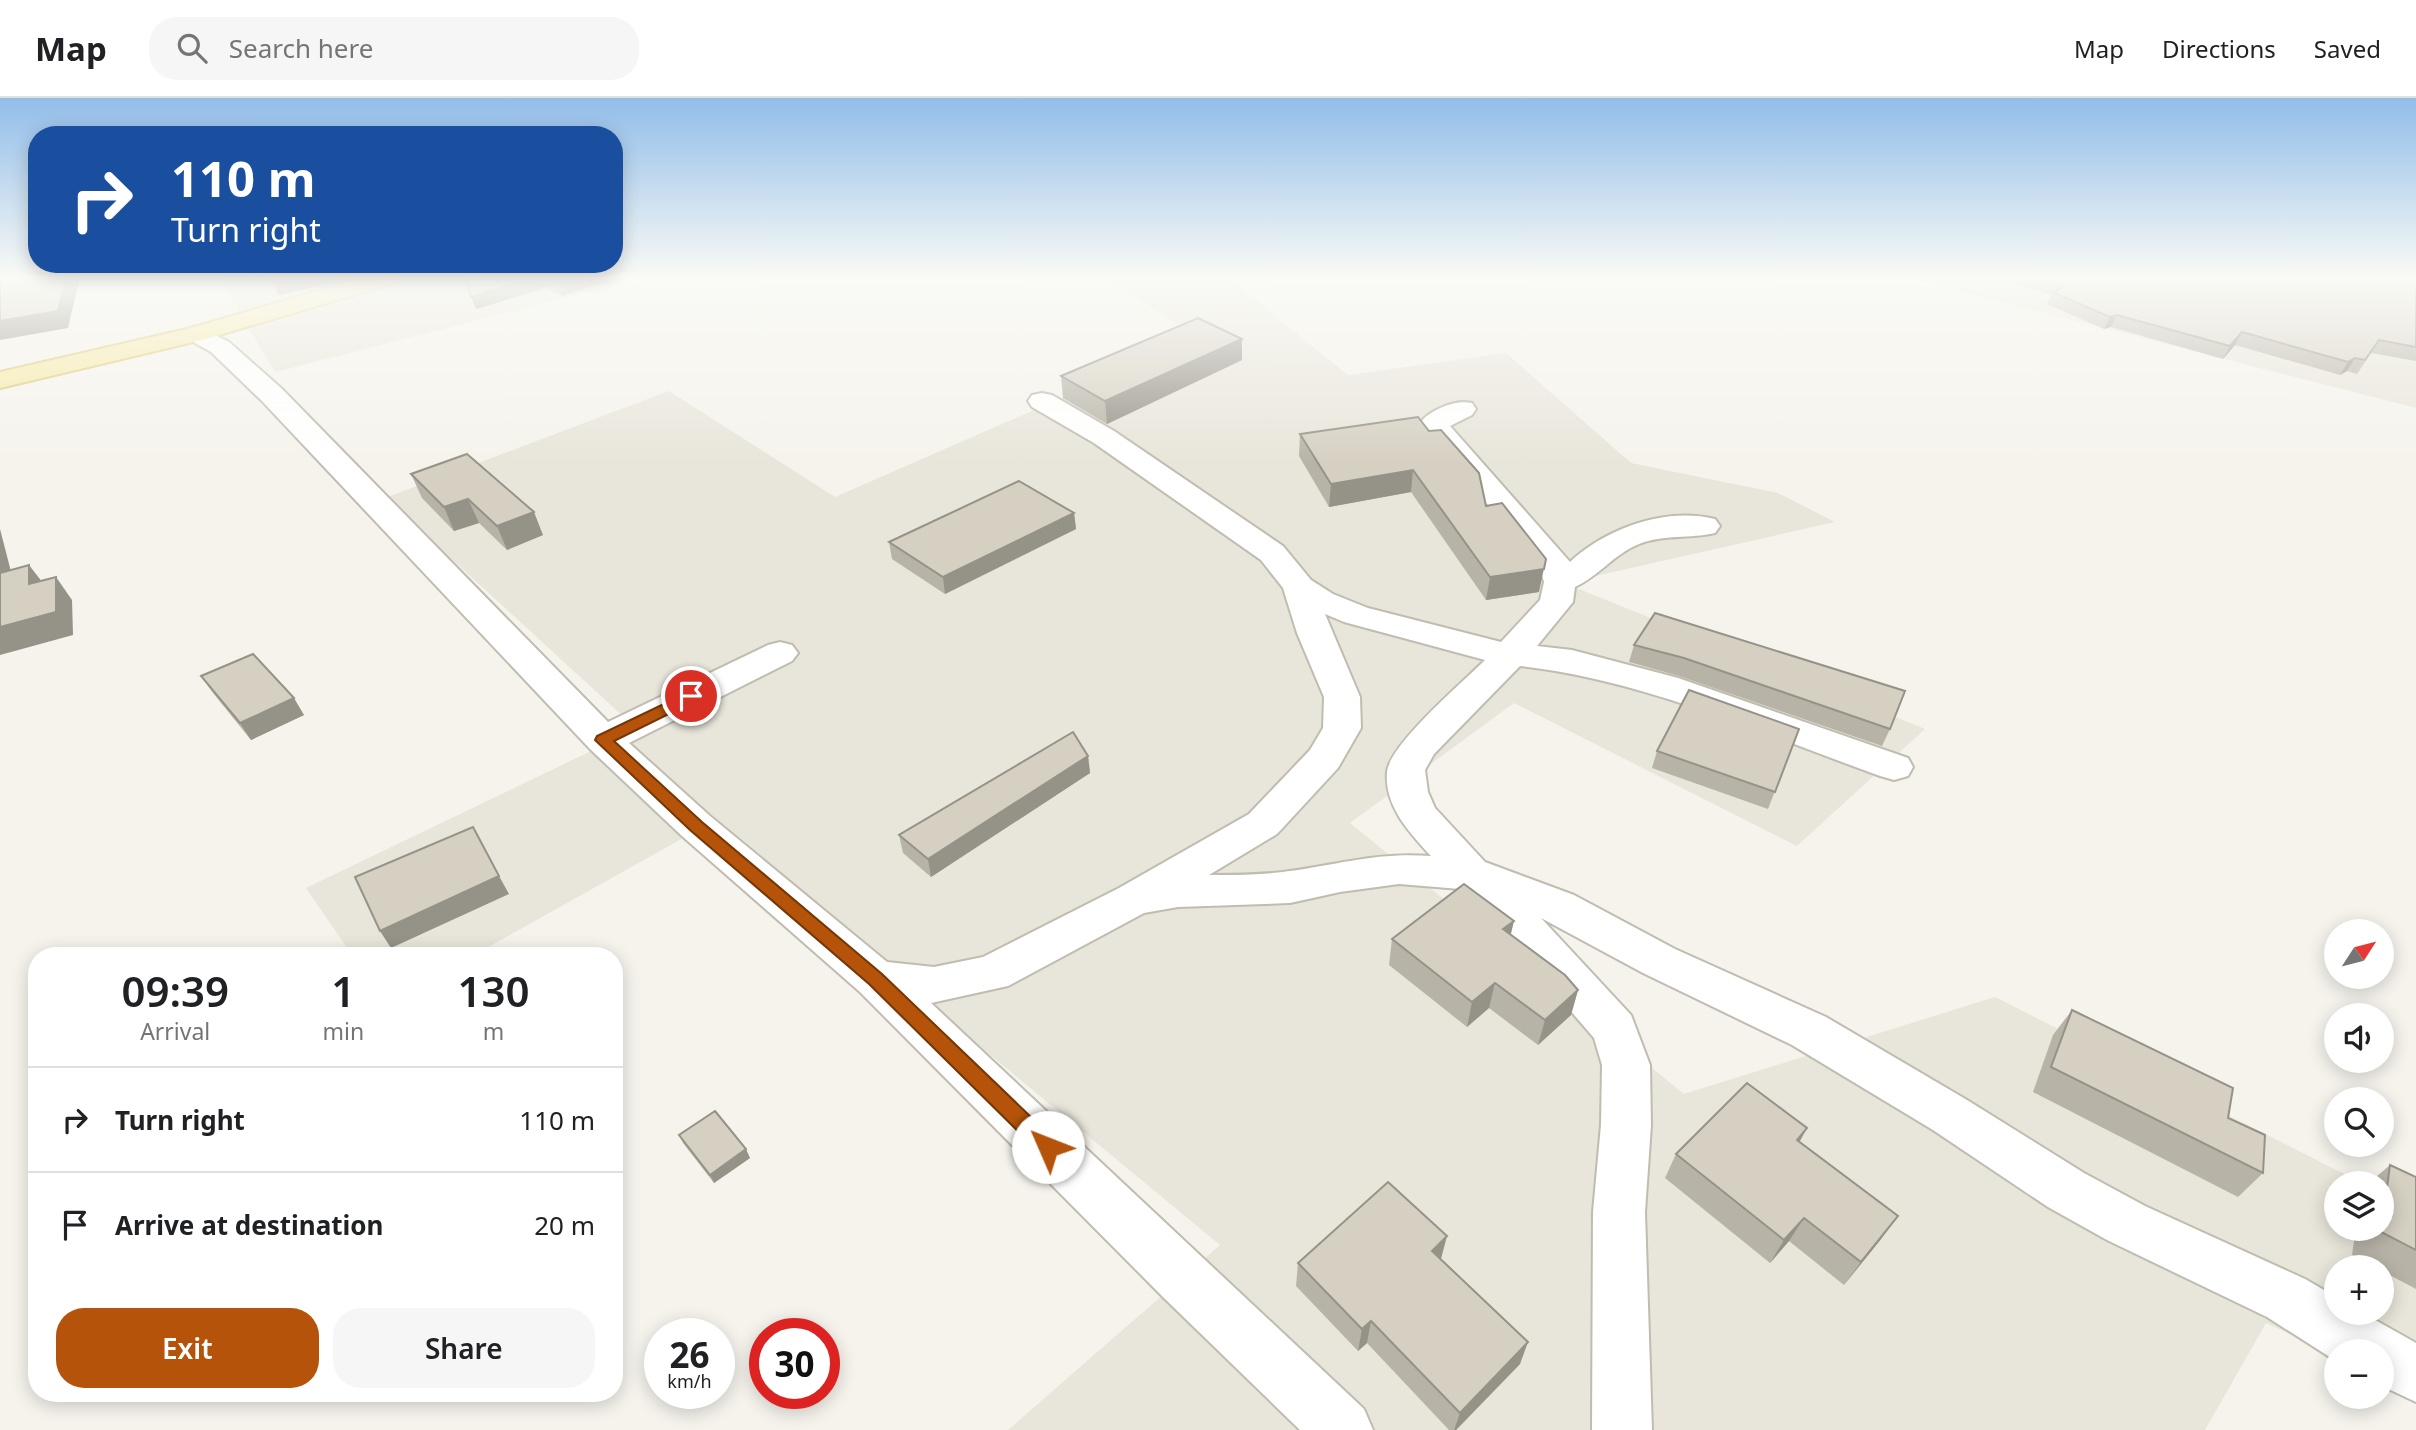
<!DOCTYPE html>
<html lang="en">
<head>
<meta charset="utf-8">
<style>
	:root { --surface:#fff; --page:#f6f6f6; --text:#202124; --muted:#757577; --line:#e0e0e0; --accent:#b45309 }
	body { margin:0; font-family:"Noto Sans",sans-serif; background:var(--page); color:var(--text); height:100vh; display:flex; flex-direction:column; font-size:26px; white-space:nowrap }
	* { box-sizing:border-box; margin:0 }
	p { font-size:23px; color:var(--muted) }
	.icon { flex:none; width:38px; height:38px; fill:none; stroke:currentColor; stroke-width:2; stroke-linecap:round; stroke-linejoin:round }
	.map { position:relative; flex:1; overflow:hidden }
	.details { position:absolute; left:28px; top:849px; width:595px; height:455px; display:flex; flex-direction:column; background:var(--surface); border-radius:28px; box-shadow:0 4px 18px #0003 }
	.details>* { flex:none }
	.banner { position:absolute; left:28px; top:28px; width:595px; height:147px; border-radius:28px; box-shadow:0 4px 18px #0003; background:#1a4fa0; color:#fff; overflow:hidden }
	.needle { width:46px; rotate:54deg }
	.buttons { position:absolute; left:2324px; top:821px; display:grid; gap:14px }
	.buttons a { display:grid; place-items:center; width:70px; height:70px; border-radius:50%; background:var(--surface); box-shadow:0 4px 18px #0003; font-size:35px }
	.speed { position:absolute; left:644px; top:1220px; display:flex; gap:14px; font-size:35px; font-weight:700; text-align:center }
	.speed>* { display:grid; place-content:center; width:91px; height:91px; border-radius:50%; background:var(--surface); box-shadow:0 4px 18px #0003; line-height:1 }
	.speed small { font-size:18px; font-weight:400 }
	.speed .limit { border:10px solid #d22; background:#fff; color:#111 }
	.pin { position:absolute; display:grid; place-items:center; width:60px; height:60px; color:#fff; margin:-30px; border:4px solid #fff; border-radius:50%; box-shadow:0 2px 7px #0007 }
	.me { position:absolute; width:77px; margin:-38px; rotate:314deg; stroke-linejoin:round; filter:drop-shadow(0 0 5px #0008) }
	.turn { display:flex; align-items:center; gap:24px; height:147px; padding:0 28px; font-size:32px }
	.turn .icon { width:91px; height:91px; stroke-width:2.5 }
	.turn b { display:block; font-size:49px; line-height:60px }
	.eta { display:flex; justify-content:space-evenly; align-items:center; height:119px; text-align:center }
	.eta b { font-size:42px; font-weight:600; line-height:49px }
	.cta { display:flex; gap:14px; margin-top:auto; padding:14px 28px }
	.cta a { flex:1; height:80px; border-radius:28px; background:var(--accent); color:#fff; font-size:28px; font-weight:600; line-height:80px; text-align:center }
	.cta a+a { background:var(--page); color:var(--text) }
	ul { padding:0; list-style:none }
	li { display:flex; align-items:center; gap:21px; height:105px; padding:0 28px; border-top:2px solid var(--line) }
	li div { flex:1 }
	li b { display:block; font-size:26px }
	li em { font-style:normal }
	header { display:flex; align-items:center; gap:42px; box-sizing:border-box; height:98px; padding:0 35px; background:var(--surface); border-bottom:2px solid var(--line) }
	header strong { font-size:33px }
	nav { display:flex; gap:38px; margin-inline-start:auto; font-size:24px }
	.search { width:490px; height:63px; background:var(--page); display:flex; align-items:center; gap:18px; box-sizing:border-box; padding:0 24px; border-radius:28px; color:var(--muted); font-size:26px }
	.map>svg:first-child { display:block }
	.residential { fill:#e8e5da; fill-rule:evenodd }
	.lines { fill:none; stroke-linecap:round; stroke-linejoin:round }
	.minor-casing { stroke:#c0bcaf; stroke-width:4 }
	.major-casing { stroke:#dbc873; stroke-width:4 }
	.minor { fill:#fff; fill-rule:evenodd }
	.major { fill:#f6e9a3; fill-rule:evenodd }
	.wall { fill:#b7b3a7 }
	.shaded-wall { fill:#959288 }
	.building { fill:#d5d0c2; stroke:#959288; stroke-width:2 }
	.route { fill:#b45309; stroke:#753606; stroke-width:2 }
</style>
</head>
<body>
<header>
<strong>Map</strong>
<div class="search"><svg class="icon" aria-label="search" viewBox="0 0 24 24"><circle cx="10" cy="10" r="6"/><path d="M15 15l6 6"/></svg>Search here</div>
<nav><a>Map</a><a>Directions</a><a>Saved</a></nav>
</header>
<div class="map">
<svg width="2416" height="1332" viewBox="0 0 2416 1332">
	<rect width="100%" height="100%" fill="#f5f3ec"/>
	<g class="residential">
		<polygon points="219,180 643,180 275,274"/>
		<path d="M1115 180H1228L1348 277 1506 255 1631 365 1778 395 1835 424 1564 485 1925 631 1797 748 1514 605 1350 725 1684 996 1995 899 2362 1085H2336V1130H2382L2416 1112V1293L2382 1277V1253H2336V1257L2266 1225 2205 1332H1008L1220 1147 710 725 474 857H352L306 790 637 631 385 400 669 293 835 399 1199 240 1113 185ZM2336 1169H2382V1214H2336Z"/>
		<polygon points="1908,180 2416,180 2416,310"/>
	</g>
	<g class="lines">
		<defs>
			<path id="minor" d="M197 228 229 244 281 290 608 624 768 547 780 544 792 547 798 555 792 563 629 645 710 718 887 864 934 869 983 859 1119 790 1249 716 1310 652 1323 630 1324 599 1297 535 1283 490 1261 462 1094 345 1032 309 1028 303 1032 297 1042 295 1052 297 1114 333 1283 448 1311 482 1333 496 1368 510 1501 544 1540 502 1544 484 1538 465 1423 332 1419 326C1429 312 1455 301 1472 305L1476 311 1472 317 1450 328 1570 464C1607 430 1665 409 1715 421L1720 428 1715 435C1690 441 1664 436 1639 446 1614 456 1599 478 1575 489L1573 504 1537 548 1572 552 1678 580 1908 660 1913 669 1908 678 1894 682 1880 678C1763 636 1645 582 1520 568L1434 656 1425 672 1428 694 1435 710 1485 764 1574 797 1675 851 1826 919 1967 1002 2084 1075 2145 1108 2305 1181 2336 1199V1214H2361L2416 1245V1304L2382 1288V1253H2336V1263L2267 1219 2107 1142 2048 1109 1933 1032 1792 947 1643 875 1541 820 1631 917 1650 967 1651 1027 1645 1114 1652 1332H1592L1593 1114 1601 1027 1602 967 1594 940 1499 830 1460 791 1399 786 1340 794 1290 805 1178 809 1144 815 1008 888 931 905 1364 1311 1373 1332H1300L1163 1199 860 894 682 738 590 651 261 302 211 254 188 241 184 236 188 231ZM1325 516 1344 524 1485 562C1463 584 1390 646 1387 674 1384 708 1410 735 1431 758 1377 754 1341 766 1290 773 1264 777 1235 777 1209 777L1277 736 1338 670 1361 630 1360 599Z"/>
			<polygon id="major" points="361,180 398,180 394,185 206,241 0,290 0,274 191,230"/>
		</defs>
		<use href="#minor" class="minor-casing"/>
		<use href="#major" class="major-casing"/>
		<use href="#minor" class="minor"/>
		<use href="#major" class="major"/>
	</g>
	<g class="wall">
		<polygon points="466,180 628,180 606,187 603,185 562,198 545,190 476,211"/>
		<polygon points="1997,180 2416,180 2416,263 2371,255 2357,276 2347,273 2340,277 2235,247 2223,261 2111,229 2104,231 2047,206 2051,197 1997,181"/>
		<polygon points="1242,262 1107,326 1063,300 1061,278"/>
		<polygon points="1418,319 1486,408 1539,494 1486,502 1411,394 1329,409 1299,358 1300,336"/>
		<polygon points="467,356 543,437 507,452 479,425 454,433 422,400 411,376"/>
		<polygon points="1074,415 1076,431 945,496 892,461 889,444"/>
		<polygon points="1634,547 1905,593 1890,631 1882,648 1679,578 1629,564"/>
		<polygon points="201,578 304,617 251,642 213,595"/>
		<polygon points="1799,631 1768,711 1652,670 1657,653"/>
		<polygon points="1088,658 1090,675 931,779 903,755 899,737"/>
		<polygon points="1514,823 1510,837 1578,892 1571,917 1538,947 1489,910 1467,929 1389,867 1392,841"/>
		<polygon points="2072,912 2228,1020 2263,1075 2238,1099 2033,994 2053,937"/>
		<polygon points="679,1037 750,1060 714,1085 683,1045"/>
		<polygon points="1800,1044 1881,1141 1844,1187 1789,1143 1770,1165 1665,1080 1676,1056"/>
		<polygon points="2390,1067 2416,1079 2416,1191 2382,1173 2382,1169 2374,1169 2352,1157 2356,1130 2382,1130 2382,1085 2369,1085"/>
		<polygon points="1441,1161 1520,1266 1456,1332 1449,1332 1367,1245 1358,1253 1296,1188 1298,1165"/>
	</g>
	<g class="shaded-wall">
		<polygon points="66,180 77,180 79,183 68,230 0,242 0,223"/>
		<polygon points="297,180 358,180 279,197 273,185"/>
		<polygon points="533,180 542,180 545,190 476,211 471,199"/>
		<polygon points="578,180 602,180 603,185 562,198 557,186"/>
		<polygon points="604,180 628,180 606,187"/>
		<polygon points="2117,217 2111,229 2104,231 2110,219"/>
		<polygon points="2242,234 2235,247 2223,261 2230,248"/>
		<polygon points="1242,241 1242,262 1107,326 1105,303"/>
		<polygon points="2355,260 2347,273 2340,277 2348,264"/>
		<polygon points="1413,372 1411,394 1329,409 1331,386"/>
		<polygon points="468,401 479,425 454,433 444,409"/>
		<polygon points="534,414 543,437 507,452 497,428"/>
		<polygon points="1074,415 1076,431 945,496 943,479"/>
		<polygon points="0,431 17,497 0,475"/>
		<polygon points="1546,461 1539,494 1486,502 1490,479"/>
		<polygon points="29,467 46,489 29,486"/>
		<polygon points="56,479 72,502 73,537 0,557 0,529"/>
		<polygon points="294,600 304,617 251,642 240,625"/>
		<polygon points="1088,658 1090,675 931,779 928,761"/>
		<polygon points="499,778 509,796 391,850 380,833"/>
		<polygon points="1514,823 1508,848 1503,831"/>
		<polygon points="1495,885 1489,910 1467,929 1472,904"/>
		<polygon points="1578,892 1571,917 1538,947 1545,922"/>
		<polygon points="1807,1030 1794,1054 1797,1042"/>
		<polygon points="746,1051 750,1060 714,1085 710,1077"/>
		<polygon points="1898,1118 1881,1141 1844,1187 1861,1164"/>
		<polygon points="1804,1120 1789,1143 1770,1165 1784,1142"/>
		<polygon points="1447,1138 1441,1161 1432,1153"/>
		<polygon points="1371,1223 1367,1245 1358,1253 1362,1231"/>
		<polygon points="1528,1244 1520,1266 1456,1332 1454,1332 1460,1315"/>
	</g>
	<g class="building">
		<polygon points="0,180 66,180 58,213 0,223"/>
		<polygon points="271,180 297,180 273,185"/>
		<polygon points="466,180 533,180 471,199"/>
		<polygon points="545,180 578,180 557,186"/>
		<polygon points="2039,180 2416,180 2416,249 2379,242 2365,262 2355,260 2348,264 2242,234 2230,248 2117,217 2110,219 2052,194 2066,188"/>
		<polygon points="1198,220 1242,241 1105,303 1061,278"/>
		<polygon points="1418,319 1429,333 1441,332 1479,375 1486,408 1502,405 1546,461 1544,471 1490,479 1413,372 1331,386 1300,336"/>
		<polygon points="467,356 534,414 497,428 468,401 444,409 411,376"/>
		<polygon points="1019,383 1074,415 943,479 889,444"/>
		<polygon points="29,467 29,486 56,479 56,514 0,529 0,475"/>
		<polygon points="1655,515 1905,593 1890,631 1684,560 1634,547"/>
		<polygon points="253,556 294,600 240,625 201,578"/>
		<polygon points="1689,592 1799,631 1775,694 1657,653"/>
		<polygon points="1073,634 1088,658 928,761 899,737"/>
		<polygon points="473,729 499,778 380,833 355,779"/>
		<polygon points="1464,786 1514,823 1503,831 1565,877 1578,892 1545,922 1495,885 1472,904 1392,841"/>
		<polygon points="2072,912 2233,990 2228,1020 2265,1037 2263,1075 2051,969"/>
		<polygon points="1747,985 1807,1030 1797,1042 1898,1118 1861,1164 1804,1120 1784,1142 1676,1056"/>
		<polygon points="715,1013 746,1051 710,1077 679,1037"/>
		<polygon points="2390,1067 2416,1079 2416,1152 2381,1134"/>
		<polygon points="1388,1084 1447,1138 1432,1153 1528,1244 1460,1315 1371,1223 1362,1231 1298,1165"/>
	</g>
	<linearGradient id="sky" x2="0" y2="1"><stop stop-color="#91bde9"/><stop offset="0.49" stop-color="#fafaf6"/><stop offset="1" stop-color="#fafaf6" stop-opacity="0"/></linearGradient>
	<rect width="2416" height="366" fill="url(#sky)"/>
	<polygon class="route" points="691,593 699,598 697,602 614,643 702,724 882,876 1055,1042 1058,1049 1055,1056 1048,1058 1041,1056 869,886 690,732 595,642 597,638"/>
</svg>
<div class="buttons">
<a><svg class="needle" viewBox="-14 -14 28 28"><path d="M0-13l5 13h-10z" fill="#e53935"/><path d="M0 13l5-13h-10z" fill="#757577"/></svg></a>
<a><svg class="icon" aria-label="sound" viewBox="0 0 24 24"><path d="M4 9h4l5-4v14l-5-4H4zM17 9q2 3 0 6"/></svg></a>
<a><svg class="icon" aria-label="search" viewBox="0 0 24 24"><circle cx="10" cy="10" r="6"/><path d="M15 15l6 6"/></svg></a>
<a><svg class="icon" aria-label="layers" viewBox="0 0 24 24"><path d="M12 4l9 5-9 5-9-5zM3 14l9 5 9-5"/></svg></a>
<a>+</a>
<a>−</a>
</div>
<div class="speed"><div>26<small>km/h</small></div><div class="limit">30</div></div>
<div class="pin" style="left:691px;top:598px;background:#d93025"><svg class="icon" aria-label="arrive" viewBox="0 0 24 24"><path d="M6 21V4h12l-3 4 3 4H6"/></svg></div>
<svg class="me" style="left:1048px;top:1049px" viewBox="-20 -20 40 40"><circle r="19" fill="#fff"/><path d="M0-13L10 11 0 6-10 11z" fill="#b45309"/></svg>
<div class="banner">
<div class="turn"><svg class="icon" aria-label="right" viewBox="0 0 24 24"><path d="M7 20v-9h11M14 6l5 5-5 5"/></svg><div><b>110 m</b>Turn right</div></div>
</div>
<section class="details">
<div class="eta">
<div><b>09:39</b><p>Arrival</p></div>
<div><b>1</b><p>min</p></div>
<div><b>130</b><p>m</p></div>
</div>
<ul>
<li><svg class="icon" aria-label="right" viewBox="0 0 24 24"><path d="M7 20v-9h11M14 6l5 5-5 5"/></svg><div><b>Turn right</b></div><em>110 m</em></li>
<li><svg class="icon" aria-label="arrive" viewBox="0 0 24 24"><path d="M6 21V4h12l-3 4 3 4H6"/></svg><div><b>Arrive at destination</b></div><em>20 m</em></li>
</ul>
<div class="cta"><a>Exit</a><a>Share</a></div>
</section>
</div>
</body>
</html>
